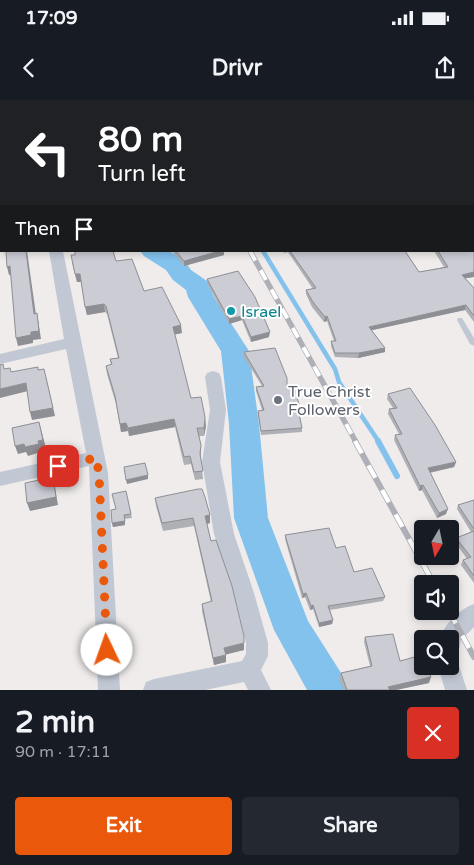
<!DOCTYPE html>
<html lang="en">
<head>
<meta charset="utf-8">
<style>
	:root { --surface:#171b24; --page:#242831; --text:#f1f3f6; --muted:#9ea1a6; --accent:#ea580c }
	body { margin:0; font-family:"Varela Round",sans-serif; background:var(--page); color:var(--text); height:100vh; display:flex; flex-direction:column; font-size:19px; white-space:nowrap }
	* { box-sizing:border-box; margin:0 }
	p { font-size:16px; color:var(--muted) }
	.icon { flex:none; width:28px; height:28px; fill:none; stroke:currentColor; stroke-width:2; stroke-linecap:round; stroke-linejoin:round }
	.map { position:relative; height:590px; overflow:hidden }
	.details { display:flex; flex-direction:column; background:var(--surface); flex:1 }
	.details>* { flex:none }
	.hud { position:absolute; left:0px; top:0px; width:475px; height:152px; box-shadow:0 2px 8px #0003; background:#202124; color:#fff; overflow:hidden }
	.needle { width:32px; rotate:189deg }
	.buttons { position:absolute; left:414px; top:420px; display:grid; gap:10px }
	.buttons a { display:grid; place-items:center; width:45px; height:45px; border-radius:5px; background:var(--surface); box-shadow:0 2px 8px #0003; font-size:25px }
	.pin { position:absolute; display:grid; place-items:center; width:42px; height:42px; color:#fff; margin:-21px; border-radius:10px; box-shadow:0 2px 8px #0006 }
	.me { position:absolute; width:55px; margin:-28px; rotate:357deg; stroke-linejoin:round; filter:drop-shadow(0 0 4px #0008) }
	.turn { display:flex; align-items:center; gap:18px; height:105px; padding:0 15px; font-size:22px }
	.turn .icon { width:65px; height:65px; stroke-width:2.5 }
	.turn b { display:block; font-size:35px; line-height:42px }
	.then { display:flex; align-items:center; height:48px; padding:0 15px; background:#0003; gap:10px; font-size:19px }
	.round { display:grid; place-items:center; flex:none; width:52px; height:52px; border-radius:5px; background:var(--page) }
	.head { display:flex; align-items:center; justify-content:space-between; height:85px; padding:0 15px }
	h1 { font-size:30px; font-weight:700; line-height:38px }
	.button { display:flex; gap:10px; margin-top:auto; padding:10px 15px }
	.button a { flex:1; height:58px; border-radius:5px; background:var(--accent); color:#fff; font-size:20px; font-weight:700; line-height:58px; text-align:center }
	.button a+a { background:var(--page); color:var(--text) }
	.status { display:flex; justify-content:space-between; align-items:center; height:35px; padding:0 25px; background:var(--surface); direction:ltr }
	.status svg { height:14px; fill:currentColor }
	header { display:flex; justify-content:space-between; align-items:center; height:65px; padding:0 15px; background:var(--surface); font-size:22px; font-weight:700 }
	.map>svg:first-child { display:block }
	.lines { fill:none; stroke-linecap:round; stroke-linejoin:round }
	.stream-far1 { stroke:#83c2ed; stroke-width:4.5 }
	.stream { stroke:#83c2ed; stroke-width:6 }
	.river { fill:#83c2ed; fill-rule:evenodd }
	.lane { fill:#c1c8d4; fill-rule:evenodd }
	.street { fill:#c1c8d4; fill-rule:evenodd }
	.rail-far1-casing { stroke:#aeafb7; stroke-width:5.5 }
	.rail-casing { stroke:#aeafb7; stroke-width:6 }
	.rail-far1 { stroke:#fff; stroke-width:4; stroke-dasharray:11; stroke-linecap:butt }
	.rail { stroke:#fff; stroke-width:4.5; stroke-dasharray:14; stroke-linecap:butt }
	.wall { fill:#afafb6 }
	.shaded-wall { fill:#8e8f94 }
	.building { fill:#cbccd4; stroke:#8e8f94 }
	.route { stroke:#ea580c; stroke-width:9; stroke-dasharray:0 16.2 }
	.culture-dot { fill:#0f9aa8; stroke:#fff; stroke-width:2 }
	.worship-dot { fill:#6b7280; stroke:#fff; stroke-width:2 }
	.labels { text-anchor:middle; stroke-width:4; stroke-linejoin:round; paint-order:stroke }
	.culture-label { font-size:16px; fill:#0d838f; stroke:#fff; text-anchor:start }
	.worship-label { font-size:16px; fill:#5b616d; stroke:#fff; text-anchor:start }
</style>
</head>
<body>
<div class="status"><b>17:09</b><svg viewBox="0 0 49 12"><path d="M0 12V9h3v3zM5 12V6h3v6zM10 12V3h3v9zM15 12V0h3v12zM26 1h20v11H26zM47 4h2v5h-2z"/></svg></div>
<header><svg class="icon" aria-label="back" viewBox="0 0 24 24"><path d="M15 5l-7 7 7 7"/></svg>Drivr<svg class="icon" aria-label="share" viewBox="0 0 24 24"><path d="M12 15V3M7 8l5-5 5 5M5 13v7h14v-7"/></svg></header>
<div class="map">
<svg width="474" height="590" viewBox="0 0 474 590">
	<rect width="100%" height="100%" fill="#efeceb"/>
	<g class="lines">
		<polyline class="stream-far1" points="263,151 335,269 339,282 379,342"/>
		<polyline class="stream" points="378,341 397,376"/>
		<g class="river">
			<polygon points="90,0 108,0 109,1 91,1"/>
			<polygon points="140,151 169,151 184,160 191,170 207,181 214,197 249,251 259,324 268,418 308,521 343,576 349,590 307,590 274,530 234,418 229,324 221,251 188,197 186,190 173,180 166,170 144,156"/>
		</g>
		<polygon class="lane" points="458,218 462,218 474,238 474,246 470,244 457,220"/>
		<g class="street">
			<rect x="0" y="8" width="1" height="7"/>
			<rect x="0" y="50" width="1" height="6"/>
			<polygon points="49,151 63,151 108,373 120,590 98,590 89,366 0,386 0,372 86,353 66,249 0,264 0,254 64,239"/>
			<polygon points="213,271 219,273 221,277 226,310 220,362 234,434 254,493 268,543 268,556 261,570 271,590 248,590 244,582 205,590 143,590 146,582 154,579 242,561 246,554 246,543 234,493 214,434 202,362 210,310 205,277 207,273"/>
			<path d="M474 504V527L461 540 458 555 453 557 457 559 467 590H445L438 566H450V539H440C443 525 461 508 474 504Z"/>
		</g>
		<defs>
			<polyline id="rail-far1" points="250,151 356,342"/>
			<g id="rail">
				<polyline points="355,341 434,484"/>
				<polyline points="449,511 474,557"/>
			</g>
		</defs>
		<use href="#rail-far1" class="rail-far1-casing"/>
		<use href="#rail" class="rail-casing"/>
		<use href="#rail-far1" class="rail-far1"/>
		<use href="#rail" class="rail"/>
	</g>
	<g class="wall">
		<polygon points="431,0 474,0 474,177 465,178 474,188 474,222 465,210 372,230 385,252 358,258 335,257 331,246 331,241 334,241 327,221 324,222 312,207 306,194 306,190 313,189 288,152 284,153 283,151 405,151 419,172 444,167 434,151 474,151 474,1 431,1"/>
		<polygon points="172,151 224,151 224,155 184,166"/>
		<polygon points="75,155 116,161 182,233 174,234 191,298 206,326 204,336 199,336 201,353 201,359 203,379 195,380 191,364 184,365 175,327 129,336 128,331 121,332 116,304 107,274 106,266 111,265 110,259 118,258 107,214 105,212 87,215 81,182 77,182 72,163"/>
		<polygon points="207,179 269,237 251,242 242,220 229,224 207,183"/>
		<polygon points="244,252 287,288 299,304 299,308 298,308 302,328 302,332 261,335 258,315 258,311 262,310 256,291 256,287 262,286 244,257"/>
		<polygon points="388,294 456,362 454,367 430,373 446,414 437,418 422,390 419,391 394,340 395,335 399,334 388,314 389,309 393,308 387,299"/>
		<polygon points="126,391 132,418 124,419 125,425 113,427 112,423 116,409"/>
		<polygon points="155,398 210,423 207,424 211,441 244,550 226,554 226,562 214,565 202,511 202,504 211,502 194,426 163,431 156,406"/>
		<polygon points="474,400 474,483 461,465 463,460 467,459 455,442 456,438 471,432 457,409 458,405"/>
		<polygon points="285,435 336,448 354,472 385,497 383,501 330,510 333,520 332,524 319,527 313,509 310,510 305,497 302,498 285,439"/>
		<polygon points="365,537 400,561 429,583 396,590 344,590 339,579 341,573 370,566 364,542"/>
	</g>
	<g class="shaded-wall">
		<polygon points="26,151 27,151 37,222 34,214"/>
		<polygon points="220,151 224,151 224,155 184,166 184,161"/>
		<polygon points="10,166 12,175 9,175 7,167"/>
		<polygon points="474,172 474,177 461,179 462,175"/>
		<polygon points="75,174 80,174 81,182 77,182"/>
		<polygon points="104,204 105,212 87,215 85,207"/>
		<polygon points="466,205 465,210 368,231 369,227"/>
		<polygon points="37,213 41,239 33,240 33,243 18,246 16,238 31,232"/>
		<polygon points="242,216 242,220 229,224 229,219"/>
		<polygon points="327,216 327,221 324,222 325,217"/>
		<polygon points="181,225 182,233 173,235 173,227"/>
		<polygon points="270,232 269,237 251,242 251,237"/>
		<polygon points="385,248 385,252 358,258 359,253"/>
		<polygon points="46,277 55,316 32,320 30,312"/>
		<polygon points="26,283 28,291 0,298 0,289"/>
		<polygon points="205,317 206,326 204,336 204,328"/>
		<polygon points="174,319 175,327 129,336 128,328"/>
		<polygon points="39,322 46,348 40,349 38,341"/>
		<polygon points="126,323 128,331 121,332 120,324"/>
		<polygon points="24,344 39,344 41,352 28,356 26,352 18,354 15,346"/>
		<polygon points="456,362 454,367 427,373 428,368"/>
		<polygon points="148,375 148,379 127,384 126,380"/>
		<polygon points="53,377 58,405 30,411 27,403"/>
		<polygon points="423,385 422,390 419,391 420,386"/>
		<polygon points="448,409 446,414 437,418 439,413"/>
		<polygon points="210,415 210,423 205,424 205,416"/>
		<polygon points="125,421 125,425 113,427 112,423"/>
		<polygon points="306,493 305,497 302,498 303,494"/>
		<polygon points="313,505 313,509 310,510 311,506"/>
		<polygon points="333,520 332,524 319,527 319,523"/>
		<polygon points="244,543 244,550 224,555 224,548"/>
		<polygon points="226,555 226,562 214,565 213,558"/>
		<polygon points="431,577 429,583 396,590 387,590 388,587"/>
	</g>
	<g class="building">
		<polygon points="64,0 73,0 73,1 65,1"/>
		<polygon points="138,0 149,0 150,1 138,1"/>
		<polygon points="192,0 238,0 238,1 193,1"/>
		<polygon points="270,0 288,0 289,1 271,1"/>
		<rect x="371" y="0" width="31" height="1"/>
		<polygon points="434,0 474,0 474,172 462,175 474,188 474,216 466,205 369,227 385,248 359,253 335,253 331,241 336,241 327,216 325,217 313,202 306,190 316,188 290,151 405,151 419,172 448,167 438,151 474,151 474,1 435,1"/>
		<rect x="0" y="128" width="1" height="15"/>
		<polygon points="6,151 26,151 34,214 37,213 39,231 31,232 31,235 16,238 10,166 7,167"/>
		<polygon points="75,151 113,151 116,161 132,159 144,191 162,187 181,225 173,227 191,298 201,297 205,317 204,328 197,328 201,345 200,354 203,371 194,372 190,356 184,357 174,319 128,328 126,323 120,324 115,296 106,266 112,264 110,259 119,258 106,206 104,204 85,207 80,174 75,174 71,155 75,155"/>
		<polygon points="176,151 220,151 184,161"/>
		<polygon points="238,171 255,197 270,232 251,237 242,216 229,219 207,179"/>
		<polygon points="275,248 287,278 287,288 294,287 299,304 297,304 302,328 261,331 258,311 264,310 256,287 264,286 244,252"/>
		<polygon points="3,264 4,269 10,268 11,272 38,267 38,270 44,269 53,308 30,312 26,283 0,289 0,265"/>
		<polygon points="410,288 435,325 456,362 428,368 448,409 439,413 423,385 420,386 395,335 402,334 389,309 397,308 388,294"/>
		<polygon points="39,322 43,340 38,341 39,344 25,347 24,344 15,346 12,328"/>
		<polygon points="145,363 148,375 126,380 124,367"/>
		<polygon points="53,377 56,397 27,403 25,383"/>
		<polygon points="198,389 202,389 205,397 210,415 205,416 211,441 216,440 232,486 244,536 244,543 224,548 226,555 213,558 202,504 212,501 193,418 162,423 155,398"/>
		<polygon points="126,391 131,414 124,415 125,421 112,423 111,410 116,409 112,394"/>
		<polygon points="474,400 474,429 458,405"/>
		<polygon points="329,428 336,448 345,446 354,472 372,468 385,497 328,506 333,520 319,523 313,505 311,506 306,493 303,494 285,435"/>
		<polygon points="474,431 474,476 463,460 471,457 456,438"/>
		<polygon points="393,534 400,561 422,555 422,566 426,566 431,577 388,587 390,590 347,590 341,573 372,566 365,537"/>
	</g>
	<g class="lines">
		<polyline class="route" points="58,366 96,358 99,373 107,550"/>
	</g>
	<circle class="culture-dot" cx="231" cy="211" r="5"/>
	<circle class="worship-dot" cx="278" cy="300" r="5"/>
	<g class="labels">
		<g class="culture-label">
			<text x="241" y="217">Israel</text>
		</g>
		<g class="worship-label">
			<text x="288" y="297">True Christ<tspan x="288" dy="18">Followers</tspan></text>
		</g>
	</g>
</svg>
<div class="buttons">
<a><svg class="needle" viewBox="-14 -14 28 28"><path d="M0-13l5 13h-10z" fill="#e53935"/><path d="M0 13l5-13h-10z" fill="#9ea1a6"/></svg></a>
<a><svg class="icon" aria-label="sound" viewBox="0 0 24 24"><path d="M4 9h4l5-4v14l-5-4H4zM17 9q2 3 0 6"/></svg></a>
<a><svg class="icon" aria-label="search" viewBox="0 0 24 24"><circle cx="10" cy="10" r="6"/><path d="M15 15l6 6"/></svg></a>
</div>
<div class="pin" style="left:58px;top:366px;background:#d93025"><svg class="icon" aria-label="arrive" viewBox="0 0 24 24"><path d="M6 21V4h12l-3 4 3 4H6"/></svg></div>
<svg class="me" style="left:107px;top:550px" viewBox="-20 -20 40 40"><circle r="19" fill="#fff"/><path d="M0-13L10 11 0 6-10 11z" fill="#ea580c"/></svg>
<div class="hud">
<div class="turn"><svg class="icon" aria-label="left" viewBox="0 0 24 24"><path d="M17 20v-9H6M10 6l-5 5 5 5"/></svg><div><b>80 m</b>Turn left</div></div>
<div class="then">Then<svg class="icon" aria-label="arrive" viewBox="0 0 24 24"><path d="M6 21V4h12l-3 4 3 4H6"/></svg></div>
</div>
</div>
<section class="details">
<div class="head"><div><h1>2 min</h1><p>90 m · 17:11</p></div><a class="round" style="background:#d93025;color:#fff"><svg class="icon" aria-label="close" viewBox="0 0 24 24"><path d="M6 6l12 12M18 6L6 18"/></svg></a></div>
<div class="button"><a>Exit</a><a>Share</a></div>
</section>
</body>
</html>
